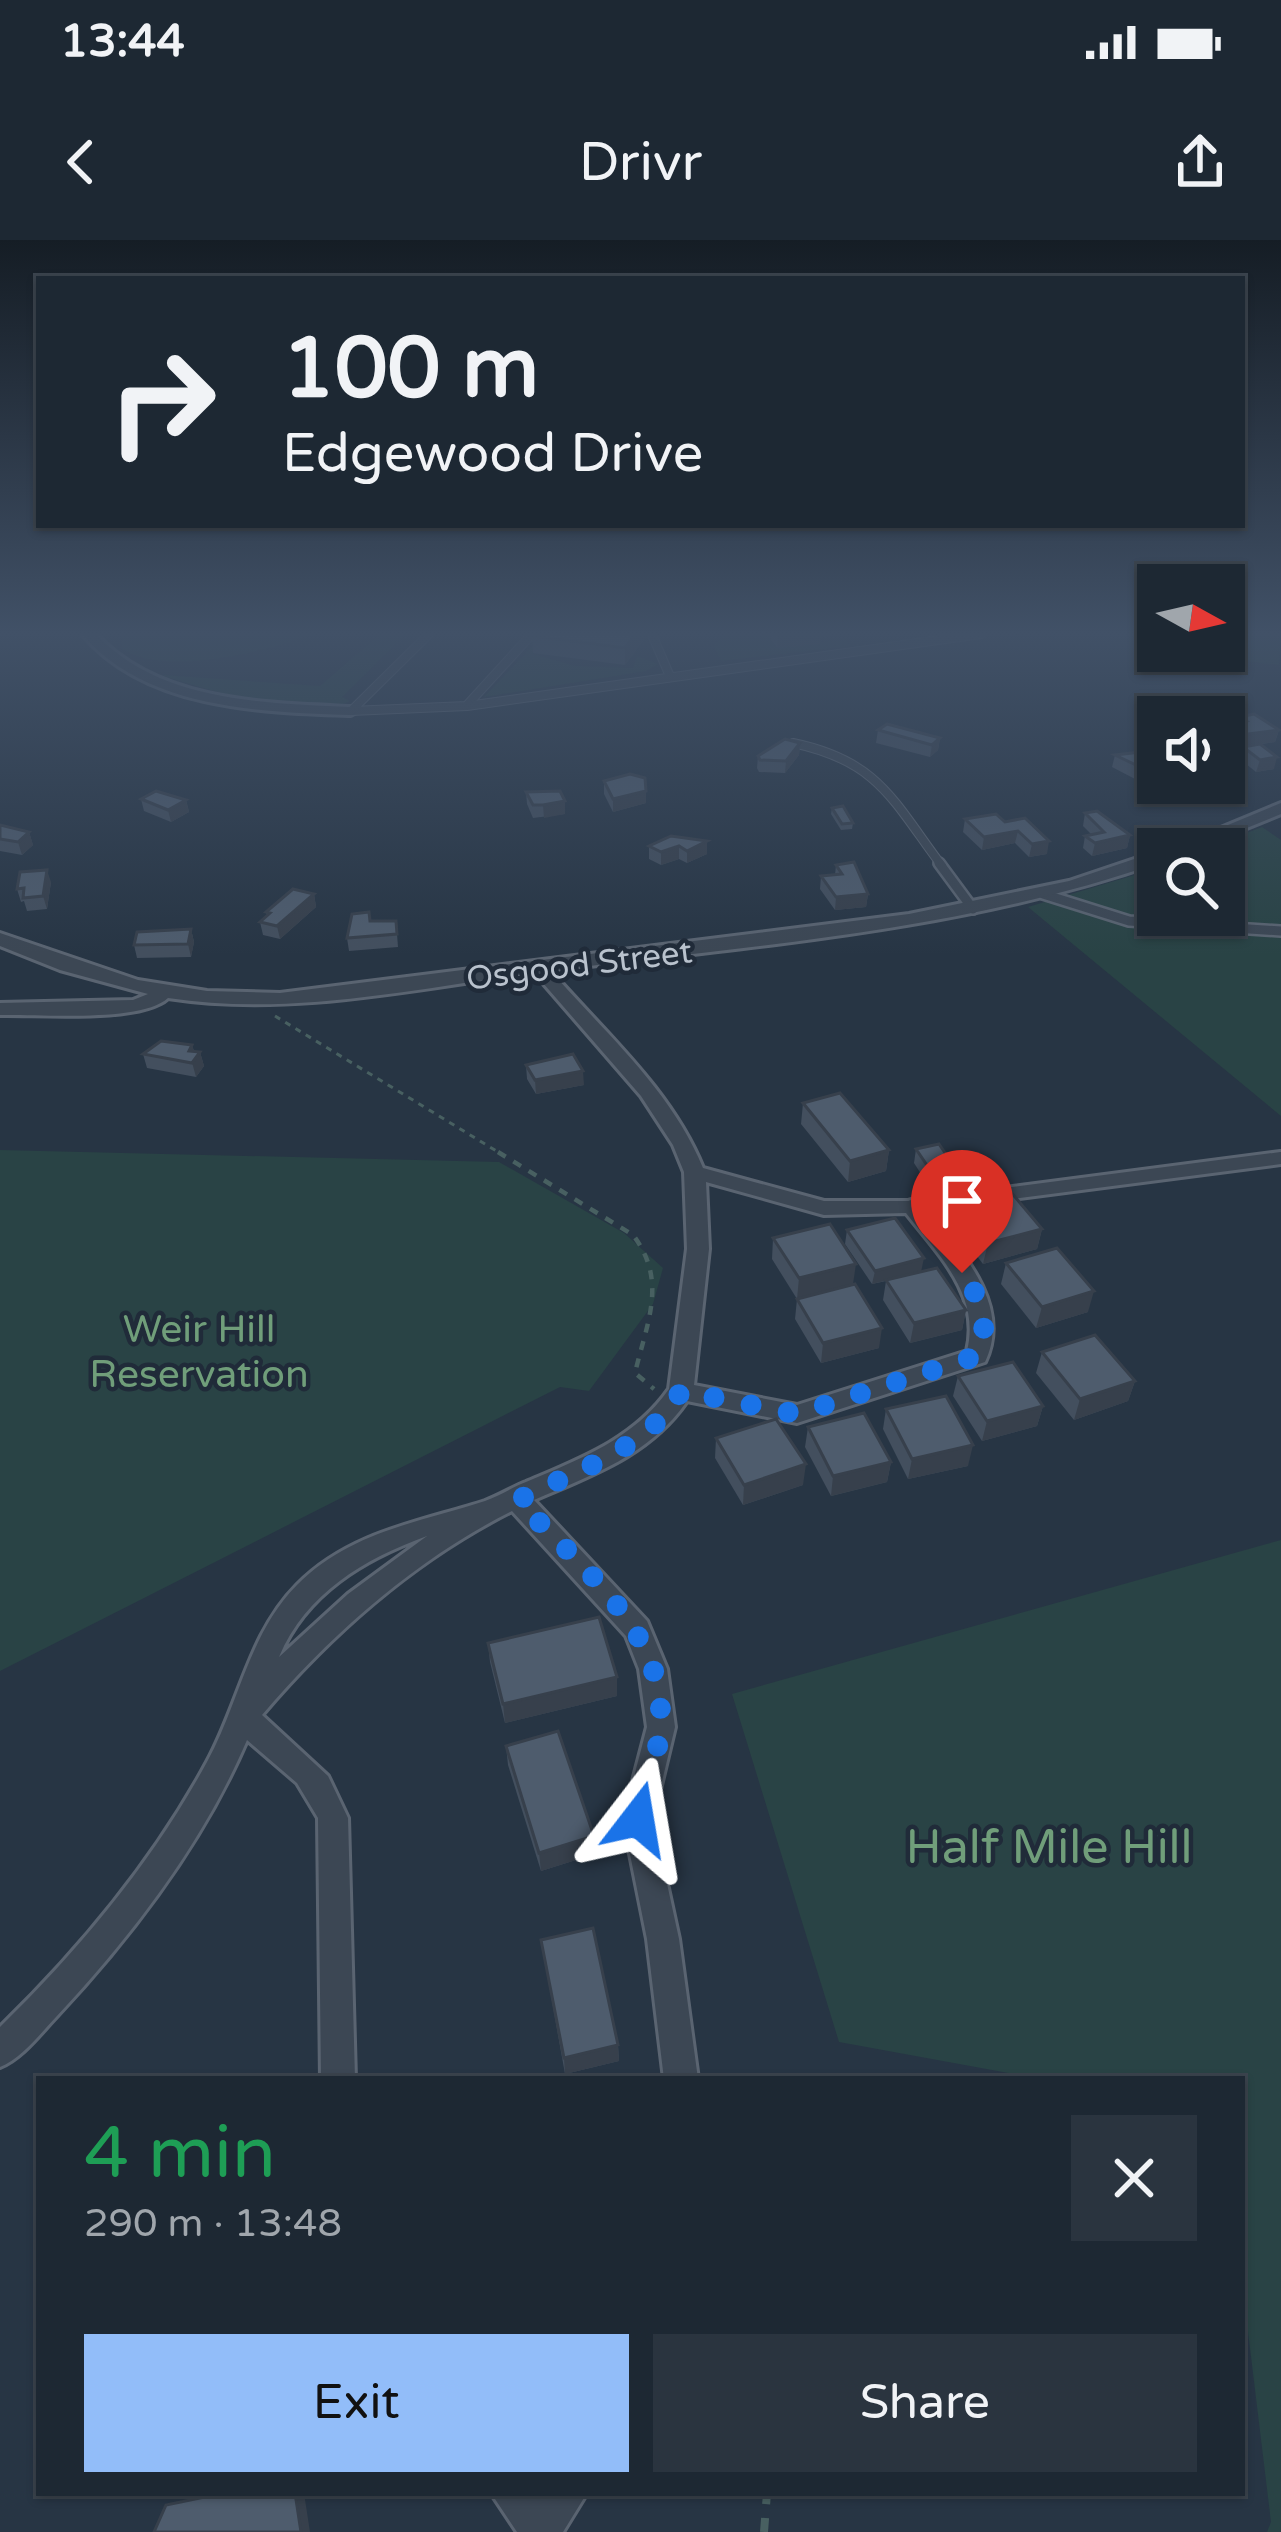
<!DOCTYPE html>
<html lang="en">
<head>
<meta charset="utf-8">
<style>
	:root { --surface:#1d2833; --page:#2a343f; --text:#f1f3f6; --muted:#a0a6ac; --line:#3b444e; --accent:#92bdf9 }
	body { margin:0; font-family:"Varela Round",sans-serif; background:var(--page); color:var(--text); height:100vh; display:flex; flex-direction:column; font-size:45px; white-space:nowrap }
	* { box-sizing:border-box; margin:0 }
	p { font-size:39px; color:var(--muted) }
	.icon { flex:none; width:66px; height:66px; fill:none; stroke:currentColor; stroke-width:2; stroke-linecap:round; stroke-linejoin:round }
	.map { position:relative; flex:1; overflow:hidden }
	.side { position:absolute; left:36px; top:1836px; width:1209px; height:420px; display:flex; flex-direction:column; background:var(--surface); border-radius:0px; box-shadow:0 3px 9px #0004,0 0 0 3px var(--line) }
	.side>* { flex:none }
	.guide { position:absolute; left:36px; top:36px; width:1209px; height:252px; border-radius:0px; box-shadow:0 3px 9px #0004,0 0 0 3px var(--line); background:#1d2833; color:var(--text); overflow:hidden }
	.needle { width:78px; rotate:98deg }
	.controls { position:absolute; left:1137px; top:324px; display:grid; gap:24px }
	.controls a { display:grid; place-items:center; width:108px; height:108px; border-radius:0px; background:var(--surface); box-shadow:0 3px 9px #0004,0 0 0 3px var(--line); font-size:60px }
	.pin { position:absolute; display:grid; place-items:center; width:102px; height:102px; color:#fff; margin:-123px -51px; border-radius:50% 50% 50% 0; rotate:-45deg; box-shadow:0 0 12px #0007 }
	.pin .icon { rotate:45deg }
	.me { position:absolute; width:132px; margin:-66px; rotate:14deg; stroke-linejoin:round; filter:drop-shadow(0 0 9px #0008) }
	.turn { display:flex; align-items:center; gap:42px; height:252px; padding:0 48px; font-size:54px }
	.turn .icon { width:156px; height:156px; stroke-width:2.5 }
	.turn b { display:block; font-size:84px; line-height:102px }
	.round { display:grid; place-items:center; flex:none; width:126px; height:126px; border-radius:0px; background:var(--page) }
	.headline { display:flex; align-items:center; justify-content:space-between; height:204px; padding:0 48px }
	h1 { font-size:72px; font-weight:600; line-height:90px; color:#1e9e55 }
	.primary-button { display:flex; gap:24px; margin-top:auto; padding:24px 48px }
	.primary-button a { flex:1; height:138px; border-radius:0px; background:var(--accent); color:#111; font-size:48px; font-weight:600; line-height:138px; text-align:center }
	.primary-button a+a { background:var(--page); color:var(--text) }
	.status { display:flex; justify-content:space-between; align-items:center; height:84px; padding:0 60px; background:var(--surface); direction:ltr }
	.status svg { height:33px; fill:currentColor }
	header { display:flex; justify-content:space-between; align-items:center; height:156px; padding:0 48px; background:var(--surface); font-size:54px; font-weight:600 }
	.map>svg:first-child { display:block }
	.green { fill:#294345 }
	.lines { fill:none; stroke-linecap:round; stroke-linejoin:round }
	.service-far2-casing { stroke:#5a6471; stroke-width:10 }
	.service-far1-casing { stroke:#5a6471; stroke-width:14 }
	.service-casing { stroke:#5a6471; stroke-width:18 }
	.minor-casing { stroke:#5a6471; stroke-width:6 }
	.tertiary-casing { stroke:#5a6471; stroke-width:6 }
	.path-far2 { stroke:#486061; stroke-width:3; stroke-dasharray:6 6; stroke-linecap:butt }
	.path-far1 { stroke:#486061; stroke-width:4.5; stroke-dasharray:9 9; stroke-linecap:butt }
	.path { stroke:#486061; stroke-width:8; stroke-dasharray:14 14; stroke-linecap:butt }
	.service-far2 { stroke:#3c4754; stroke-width:8 }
	.service-far1 { stroke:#3c4754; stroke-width:9 }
	.service { stroke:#3c4754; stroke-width:12 }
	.minor { fill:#3c4754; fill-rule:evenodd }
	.tertiary { fill:#3c4754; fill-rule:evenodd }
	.wall { fill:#434f5e }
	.shaded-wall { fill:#37404c }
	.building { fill:#4e5c6d; stroke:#37404c; stroke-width:3 }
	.route { stroke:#1a73e8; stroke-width:21; stroke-dasharray:0 37.8 }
	.labels { text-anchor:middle; stroke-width:9; stroke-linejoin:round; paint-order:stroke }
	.far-street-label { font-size:33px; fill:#b9c2cd; stroke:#202b39 }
	.park-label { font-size:39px; fill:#709e7a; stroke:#202b39 }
	.near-park-label { font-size:48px; fill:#709e7a; stroke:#202b39 }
</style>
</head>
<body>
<div class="status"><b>13:44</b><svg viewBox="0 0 49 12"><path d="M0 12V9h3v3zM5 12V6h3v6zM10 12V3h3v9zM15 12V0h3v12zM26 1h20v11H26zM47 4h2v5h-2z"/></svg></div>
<header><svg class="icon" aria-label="back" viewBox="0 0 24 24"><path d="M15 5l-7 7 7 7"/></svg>Drivr<svg class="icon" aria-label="share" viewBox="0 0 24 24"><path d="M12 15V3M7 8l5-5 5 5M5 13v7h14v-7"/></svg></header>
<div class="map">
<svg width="1281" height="2292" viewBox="0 0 1281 2292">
	<rect width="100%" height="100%" fill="#273544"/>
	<g class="green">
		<path d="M121 394H313C270 411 160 438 122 408Z"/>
		<path d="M380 394H406L342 457 350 461C312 481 202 449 162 435L320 446Z"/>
		<polygon points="544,394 533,414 575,426 633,428 637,416 658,424 646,431 484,457"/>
		<polygon points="724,394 767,394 777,408 845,399 850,406 721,421 714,406"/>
		<polygon points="1224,394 1281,394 1279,425 1162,411 1224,411"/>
		<polygon points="1262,587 1281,600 1281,876 1028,667 1158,628 1158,675 1224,675 1224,609 1206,609"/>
		<polygon points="0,910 499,922 624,993 663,1028 653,1064 589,1151 560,1147 0,1431"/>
		<polygon points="1281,1300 1281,2292 1267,2292 1271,2282 1242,2042 1242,1839 1041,1839 839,1802 732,1454"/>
	</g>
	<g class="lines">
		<defs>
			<g id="service-far2">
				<polyline points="653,397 669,434"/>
				<polyline points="468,464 532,394"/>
				<polyline points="351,471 467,466 981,394"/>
				<polyline points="351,471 429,394"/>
				<path d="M793 503C879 521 893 561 942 626"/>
			</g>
			<g id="service-far1">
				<polyline points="939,623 973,669"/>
				<polyline points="1043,654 1129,681 1281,691"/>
			</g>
			<polyline id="service" points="912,966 1281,918"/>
			<g id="minor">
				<path d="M82 394H96C159 462 264 463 351 467L358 471 351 475C260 472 145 469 82 394Z"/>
				<path d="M539 723 545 724C600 789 670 847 703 928L824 961H920C955 1005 1014 1061 985 1122L797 1183 687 1161C650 1215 592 1235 534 1260L647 1381 667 1429 675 1487 653 1579 679 1699 698 1839H664L647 1699 623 1579 647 1487 639 1429 626 1396 512 1271C416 1319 331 1394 262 1475L328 1536 348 1578 355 1839H321L318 1578 297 1543 247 1500C203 1603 131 1697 56 1777 39 1795 22 1818 0 1827V1787C80 1709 154 1620 207 1522 239 1464 249 1393 297 1345 349 1292 420 1282 485 1261 499 1256 513 1247 526 1242 580 1219 634 1199 669 1149L687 1009 684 932 673 905 641 856 530 728ZM706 942 824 975 906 973C938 1014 981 1055 967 1111L797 1165 694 1145 709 1009ZM427 1296 348 1354 279 1417C306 1353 364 1319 427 1296Z"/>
				<polygon points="491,2253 537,2253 540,2257 542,2253 587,2253 563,2292 517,2292"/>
			</g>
			<g id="tertiary">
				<polygon points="1281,563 1281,574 1195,609 1170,609"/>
				<path d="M1158 611V623C960 692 747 706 540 732 418 748 291 777 168 758 141 783 39 774 0 775V763L133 760 148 754 60 730 0 706V693L138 740 207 751 280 753 909 674 1069 641Z"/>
			</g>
		</defs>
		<use href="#service-far2" class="service-far2-casing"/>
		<use href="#service-far1" class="service-far1-casing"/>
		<use href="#service" class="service-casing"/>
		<use href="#minor" class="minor-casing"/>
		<use href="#tertiary" class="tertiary-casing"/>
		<polyline class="path-far2" points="275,776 503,915"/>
		<path class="path-far1" d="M498 912 633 995C668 1041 647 1082 635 1133L654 1149"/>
		<polyline class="path" points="764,2292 767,2253"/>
		<use href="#service-far2" class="service-far2"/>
		<use href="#service-far1" class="service-far1"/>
		<use href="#service" class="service"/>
		<use href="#minor" class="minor"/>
		<use href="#tertiary" class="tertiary"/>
	</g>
	<g class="wall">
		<polygon points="534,394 648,394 625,425 533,413 532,396"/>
		<polygon points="768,394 831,394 831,396 820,397 820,404 777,408"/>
		<polygon points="1239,477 1279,490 1275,502 1261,504 1274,529 1256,532 1240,519 1243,507 1250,505 1229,508 1224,504 1224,485 1238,483"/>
		<polygon points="878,490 940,498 938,510 930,517 876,503"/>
		<polygon points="800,503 799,515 785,533 759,532 757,528 758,516"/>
		<polygon points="1115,515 1158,522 1158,534 1135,539 1112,527"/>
		<polygon points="604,541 646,563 613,572 604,554"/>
		<polygon points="526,552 565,561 565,574 533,578 527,564"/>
		<polygon points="141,559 186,560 189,572 171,582 144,571"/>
		<polygon points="832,568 853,583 852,589 841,590 831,574"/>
		<polygon points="1085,573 1130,595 1127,608 1092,616 1083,608 1085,596 1091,594 1083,586"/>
		<polygon points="965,579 1005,582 1047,614 1029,617 1015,603 982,610 963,592"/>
		<polygon points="0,585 29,592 33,605 22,615 0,611"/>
		<polygon points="707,601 707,614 687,623 679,619 661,625 649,619 649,606"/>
		<polygon points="836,625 868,654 866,667 835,670 820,649 821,636 835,635"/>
		<polygon points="51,642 47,669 27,671 24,661 21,662 17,649"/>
		<polygon points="314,654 316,667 280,699 263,695 260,682 267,676 266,672"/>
		<polygon points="370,681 396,681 398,707 349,711 347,698"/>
		<polygon points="191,689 194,702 191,717 137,718 134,705"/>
		<polygon points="192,805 194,811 200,812 204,826 196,837 147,828 143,814"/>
		<polygon points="526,825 584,845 536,854 527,839"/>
		<polygon points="803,863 889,910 886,931 848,942 801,884"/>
		<polygon points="916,909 956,929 953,943 930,948 914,923"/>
		<polygon points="957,964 1042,989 1037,1009 983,1024 953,985"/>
		<polygon points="847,990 921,1031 966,1070 962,1090 910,1103 883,1060 886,1041 872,1044 845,1004"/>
		<polygon points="773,998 853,1044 879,1108 821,1123 795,1079 797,1059 772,1019"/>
		<polygon points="1006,1023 1088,1072 1036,1088 1001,1044"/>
		<polygon points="1042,1112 1135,1141 1128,1161 1074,1180 1036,1133"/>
		<polygon points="958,1136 1043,1166 1037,1186 982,1201 953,1156"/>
		<polygon points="886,1169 968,1226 908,1239 883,1189"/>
		<polygon points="808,1187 891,1222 887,1242 831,1256 805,1207"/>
		<polygon points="716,1198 803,1245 743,1265 715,1218"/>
		<polygon points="488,1403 617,1437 617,1456 505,1483 490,1422"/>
		<polygon points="506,1506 595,1614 541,1631 508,1525"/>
		<polygon points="541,1700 618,1805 619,1821 565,1834"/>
	</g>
	<g class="shaded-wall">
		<polygon points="635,394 648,394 625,425 625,408"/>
		<polygon points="778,394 831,394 831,396 820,397 820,404 777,408"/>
		<polygon points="1279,490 1275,502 1229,508 1232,496"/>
		<polygon points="940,498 938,510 930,517 932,505"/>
		<polygon points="800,503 799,515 785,533 786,521"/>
		<polygon points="1277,517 1274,529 1256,532 1260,520"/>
		<polygon points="1158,522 1158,534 1135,539 1138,526"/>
		<polygon points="646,551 646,563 613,572 613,559"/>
		<polygon points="186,560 189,572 171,582 168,570"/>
		<polygon points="565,561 565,574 544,578 543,565"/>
		<polygon points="1018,591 1015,603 982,610 984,597"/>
		<polygon points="29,592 33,605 22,615 18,602"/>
		<polygon points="1130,595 1127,608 1092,616 1095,603"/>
		<polygon points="707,601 707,614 687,623 687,611"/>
		<polygon points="1049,601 1047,614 1029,617 1032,604"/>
		<polygon points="679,606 679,619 661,625 661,612"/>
		<polygon points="47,630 51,642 47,669 43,656"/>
		<polygon points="314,654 316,667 280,699 277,686"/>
		<polygon points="868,654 866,667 835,670 836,657"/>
		<polygon points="191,689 194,702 191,717 188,704"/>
		<polygon points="192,805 196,819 200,812 204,826 196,837 189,811"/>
		<polygon points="583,831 584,845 536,854 535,840"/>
		<polygon points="889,910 886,931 848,942 850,921"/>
		<polygon points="956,929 953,943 930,948 933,934"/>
		<polygon points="1042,989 1037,1009 983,1024 988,1003"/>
		<polygon points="924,1018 921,1032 872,1044 875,1031"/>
		<polygon points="856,1024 853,1044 797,1059 799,1038"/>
		<polygon points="1094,1051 1088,1072 1036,1088 1042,1067"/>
		<polygon points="966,1070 962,1090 910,1103 914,1083"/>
		<polygon points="882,1088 879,1108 821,1123 823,1103"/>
		<polygon points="1135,1141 1128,1161 1074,1180 1080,1159"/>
		<polygon points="1043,1166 1037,1186 982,1201 987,1181"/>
		<polygon points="973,1205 968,1226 908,1239 912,1219"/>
		<polygon points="891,1222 887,1242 831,1256 833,1236"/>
		<polygon points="806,1224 803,1245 743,1265 744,1245"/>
		<polygon points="617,1437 617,1456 505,1483 503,1464"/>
		<polygon points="594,1596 595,1614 541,1631 539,1613"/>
		<polygon points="618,1805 619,1821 565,1834 564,1818"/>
		<polygon points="295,2253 304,2253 310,2292 301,2292"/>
	</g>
	<g class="building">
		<polygon points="534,394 635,394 625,408 532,396"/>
		<polygon points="1254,474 1279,490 1232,496 1224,490 1224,485 1246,481 1239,477"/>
		<polygon points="887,484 940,498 932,505 878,490"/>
		<polygon points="785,499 800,503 786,521 760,520 758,516"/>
		<polygon points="1260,504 1277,517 1260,520 1243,507"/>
		<polygon points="1158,510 1158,522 1138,526 1115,515"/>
		<polygon points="630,534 645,538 646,551 613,559 604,541"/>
		<polygon points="156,551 186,560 168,570 141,559"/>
		<polygon points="560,551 565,561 543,565 533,565 526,552"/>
		<polygon points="843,566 853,583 842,584 832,568"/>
		<polygon points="1097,571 1130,595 1095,603 1085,596 1104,592 1085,573"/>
		<polygon points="996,574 1005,582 1025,578 1049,601 1032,604 1018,591 984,597 965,579"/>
		<polygon points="0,585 29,592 18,602 0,599"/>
		<polygon points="671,596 707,601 687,611 679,606 661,612 649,606"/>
		<polygon points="854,622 868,654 836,657 821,636 842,634 836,625"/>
		<polygon points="47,630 43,656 23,658 24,648 17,649 20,632"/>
		<polygon points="293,649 314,654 277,686 260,682 270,673 266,672"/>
		<polygon points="369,672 370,681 396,681 397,694 347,698 352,674"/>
		<polygon points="191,689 188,704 134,705 137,692"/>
		<polygon points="161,801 192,805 189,811 200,812 192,823 143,814"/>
		<polygon points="573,814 583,831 535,840 526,825"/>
		<polygon points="840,853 889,910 850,921 803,863"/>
		<polygon points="939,904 956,929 933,934 916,909"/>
		<polygon points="1010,951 1042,989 988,1003 957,964"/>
		<polygon points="895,978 924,1018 875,1031 847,990"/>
		<polygon points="830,984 856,1024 799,1038 773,998"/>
		<polygon points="1057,1008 1094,1051 1042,1067 1006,1023"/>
		<polygon points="937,1028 966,1070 914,1083 886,1040"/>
		<polygon points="855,1044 882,1088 823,1103 797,1059"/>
		<polygon points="1095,1095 1135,1141 1080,1159 1042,1112"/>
		<polygon points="1013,1122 1043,1166 987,1181 958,1136"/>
		<polygon points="946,1156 973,1205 912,1219 886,1169"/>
		<polygon points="864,1173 891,1222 833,1236 808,1187"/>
		<polygon points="776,1179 806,1224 744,1245 716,1198"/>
		<polygon points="599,1377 617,1437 503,1464 488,1403"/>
		<polygon points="558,1491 594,1596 539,1613 506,1506"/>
		<polygon points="593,1688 618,1805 564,1818 541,1700"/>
		<polygon points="224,2253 295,2253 301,2292 154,2292 166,2265"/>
	</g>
	<linearGradient id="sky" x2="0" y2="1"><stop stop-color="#151d25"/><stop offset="0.55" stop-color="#415167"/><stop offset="1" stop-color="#415167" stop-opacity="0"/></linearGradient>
	<rect width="1281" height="715" fill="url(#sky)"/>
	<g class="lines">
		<path class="route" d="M638 1579C645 1550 658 1518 660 1488 669 1392 577 1324 518 1260 572 1232 651 1208 681 1151L797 1174 977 1116C991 1083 982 1060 962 1033"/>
	</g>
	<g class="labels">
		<g class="far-street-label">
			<text transform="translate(579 724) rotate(-7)" y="12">Osgood Street</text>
		</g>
		<g class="park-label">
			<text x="199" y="1102">Weir Hill<tspan x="199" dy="45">Reservation</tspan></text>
		</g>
		<g class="near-park-label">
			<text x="1049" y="1623">Half Mile Hill</text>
		</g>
	</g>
</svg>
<div class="controls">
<a><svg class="needle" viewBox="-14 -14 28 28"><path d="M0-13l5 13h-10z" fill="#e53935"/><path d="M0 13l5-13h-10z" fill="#a0a6ac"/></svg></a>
<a><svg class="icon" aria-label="sound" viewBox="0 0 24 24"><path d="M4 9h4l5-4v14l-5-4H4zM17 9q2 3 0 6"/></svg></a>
<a><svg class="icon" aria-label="search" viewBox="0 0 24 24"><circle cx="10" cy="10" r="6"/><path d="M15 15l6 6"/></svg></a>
</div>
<div class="pin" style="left:962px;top:1033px;background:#d93025"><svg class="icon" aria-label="arrive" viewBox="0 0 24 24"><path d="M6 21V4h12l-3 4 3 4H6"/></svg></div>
<svg class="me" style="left:638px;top:1579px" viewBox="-20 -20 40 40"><path d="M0-17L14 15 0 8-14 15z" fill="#1a73e8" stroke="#fff" stroke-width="4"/></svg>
<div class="guide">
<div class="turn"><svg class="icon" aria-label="right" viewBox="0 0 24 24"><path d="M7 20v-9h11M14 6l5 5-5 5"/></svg><div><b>100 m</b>Edgewood Drive</div></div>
</div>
<section class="side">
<div class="headline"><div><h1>4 min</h1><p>290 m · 13:48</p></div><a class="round"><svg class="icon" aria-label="close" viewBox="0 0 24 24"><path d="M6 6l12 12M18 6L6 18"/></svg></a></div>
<div class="primary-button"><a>Exit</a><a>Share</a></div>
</section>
</div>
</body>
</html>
